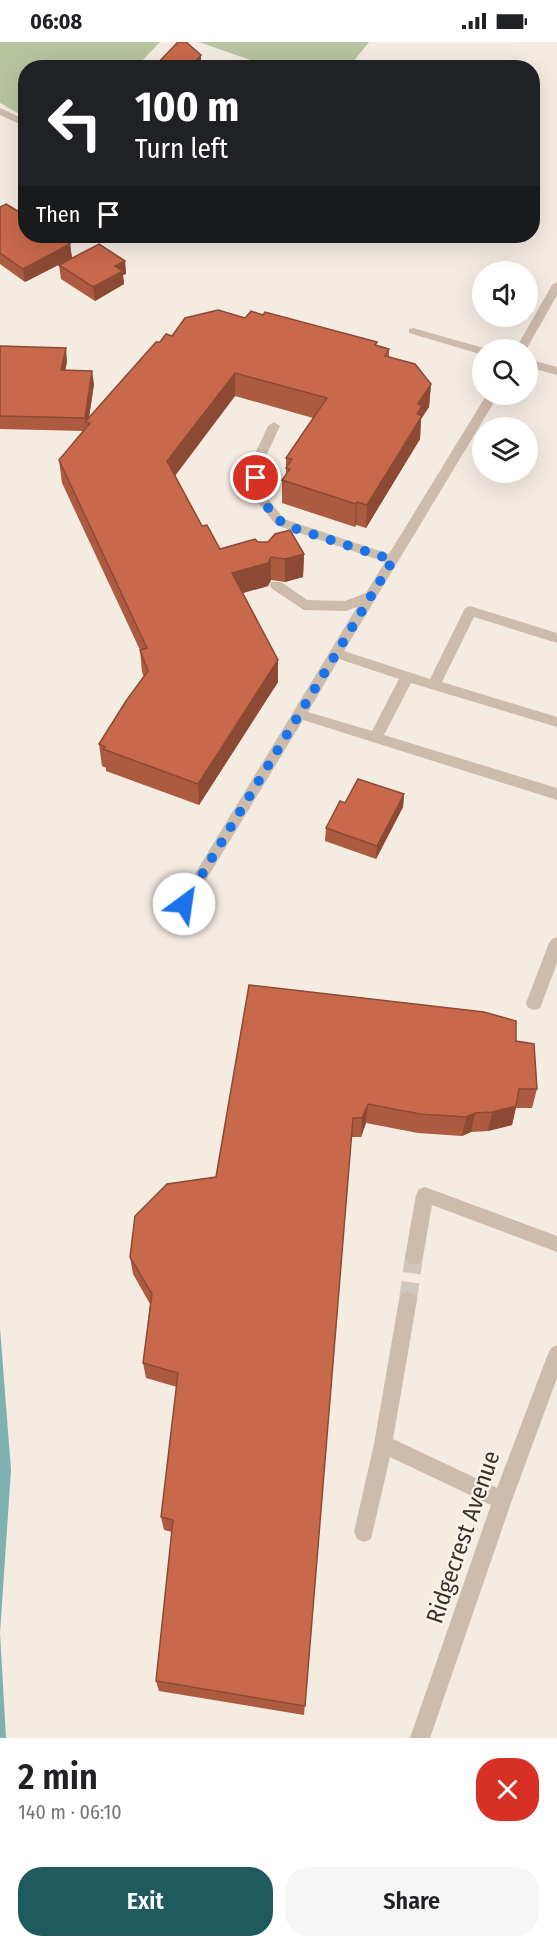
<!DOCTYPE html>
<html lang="en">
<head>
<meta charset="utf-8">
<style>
	:root { --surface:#fff; --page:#f6f6f6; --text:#202124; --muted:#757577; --accent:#1f5a5e }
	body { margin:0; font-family:"Fira Sans Condensed",sans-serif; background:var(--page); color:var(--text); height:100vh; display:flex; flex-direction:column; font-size:22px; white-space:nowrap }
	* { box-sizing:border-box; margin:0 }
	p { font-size:20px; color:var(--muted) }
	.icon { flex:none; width:33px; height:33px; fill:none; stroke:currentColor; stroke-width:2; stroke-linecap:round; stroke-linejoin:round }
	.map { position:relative; height:1696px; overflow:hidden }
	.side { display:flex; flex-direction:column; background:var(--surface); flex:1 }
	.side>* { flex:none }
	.top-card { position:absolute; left:18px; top:18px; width:522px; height:183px; border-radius:24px; box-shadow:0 6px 24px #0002; background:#202124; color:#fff; overflow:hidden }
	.buttons { position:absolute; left:472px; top:219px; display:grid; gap:12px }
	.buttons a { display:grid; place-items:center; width:66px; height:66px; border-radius:50%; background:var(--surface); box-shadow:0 6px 24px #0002; font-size:30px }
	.pin { position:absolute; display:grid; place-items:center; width:51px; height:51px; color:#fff; margin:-26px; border:3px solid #fff; border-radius:50%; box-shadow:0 2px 6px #0007 }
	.me { position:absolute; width:66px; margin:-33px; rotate:31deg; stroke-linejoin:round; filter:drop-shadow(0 0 4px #0008) }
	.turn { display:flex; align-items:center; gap:21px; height:126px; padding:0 18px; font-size:27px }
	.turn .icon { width:78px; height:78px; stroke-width:2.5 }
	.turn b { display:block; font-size:42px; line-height:51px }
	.then { display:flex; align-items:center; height:57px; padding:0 18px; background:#0003; gap:12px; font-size:22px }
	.round { display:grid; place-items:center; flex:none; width:63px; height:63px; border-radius:24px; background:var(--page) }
	.headline { display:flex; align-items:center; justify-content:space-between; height:102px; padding:0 18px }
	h1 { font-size:36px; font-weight:600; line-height:45px }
	.primary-button { display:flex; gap:12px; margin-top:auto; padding:12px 18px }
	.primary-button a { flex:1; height:69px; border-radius:24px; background:var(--accent); color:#fff; font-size:24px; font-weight:600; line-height:69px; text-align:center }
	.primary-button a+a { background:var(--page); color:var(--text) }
	.status { display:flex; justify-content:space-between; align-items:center; height:42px; padding:0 30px; background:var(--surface); direction:ltr }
	.status svg { height:16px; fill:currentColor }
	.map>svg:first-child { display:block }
	.green { fill:#b8c4a0 }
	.water { fill:#7fb0b2 }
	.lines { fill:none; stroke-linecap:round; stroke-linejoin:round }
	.minor-tunnel { stroke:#cfc6bd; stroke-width:18; stroke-dasharray:18 9; stroke-linecap:butt }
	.minor { fill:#cdbbac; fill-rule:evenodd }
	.wall { fill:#ac5a40 }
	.shaded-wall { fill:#8c4a34 }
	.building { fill:#c8694b; stroke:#8c4a34; stroke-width:1.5 }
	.route { stroke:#1a73e8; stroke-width:10; stroke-dasharray:0 18 }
	.labels { text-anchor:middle; stroke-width:4.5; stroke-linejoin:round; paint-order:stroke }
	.near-street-label { font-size:24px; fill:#3b302b; stroke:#fbf5ee }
</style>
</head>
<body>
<div class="status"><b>06:08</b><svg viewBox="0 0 49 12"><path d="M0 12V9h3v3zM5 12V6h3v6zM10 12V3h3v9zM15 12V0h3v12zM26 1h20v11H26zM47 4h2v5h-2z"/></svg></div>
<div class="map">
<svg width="557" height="1696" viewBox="0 0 557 1696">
	<rect width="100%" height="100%" fill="#f4ebe1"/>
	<g class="green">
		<polygon points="0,0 160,0 136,25 26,26 25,75 0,61"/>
		<polygon points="199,0 369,0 349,25 270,25"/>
	</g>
	<polygon class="water" points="0,1286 11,1428 0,1591 6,1696 0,1696"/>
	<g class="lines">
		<polyline class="minor-tunnel" points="408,1258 414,1215"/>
		<g class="minor">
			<polygon points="0,66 26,78 26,85 0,73"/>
			<polygon points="557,240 557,253 526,308 515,308 552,243"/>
			<polygon points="413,286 487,307 488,308 483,308 483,313 409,291 409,287"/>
			<polygon points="528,317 557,325 557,333 528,325"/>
			<path d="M487 352H499L344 609 430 637 465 566 470 564 557 591V601L474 575 442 640 557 675V685L411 641 384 693 557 746V758L303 678 189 866H179L176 862 179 858 357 565 346 569 304 568 271 546 270 543 271 540H281L307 558 345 559 366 551 385 520 276 483 255 457 250 436 253 416 268 384 274 380 280 384 265 416 262 436 265 453 284 477 389 512ZM339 617 399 637 372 689 308 670Z"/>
			<polygon points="557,895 557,921 542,961 540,966 534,968 528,966 526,961 549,901 552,897"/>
			<polygon points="425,1145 557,1194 557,1210 432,1163 423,1215 420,1221 414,1223 408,1221 405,1215 416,1153 419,1147"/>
			<polygon points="408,1250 414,1252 417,1258 393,1397 497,1446 548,1312 551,1306 557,1303 557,1336 512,1458 430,1696 410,1696 491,1463 390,1415 371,1497 364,1500 357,1497 354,1490 374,1402 399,1258 402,1252"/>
		</g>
	</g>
	<g class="wall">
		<polygon points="0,165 70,202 72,216 25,240 0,222"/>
		<polygon points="125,219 126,232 123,233 124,242 95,259 61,237 59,223"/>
		<polygon points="245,276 377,303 389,307 389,315 431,342 429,365 421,377 420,397 366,486 356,483 355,485 282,461 282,438 286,433 286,416 313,376 235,354 175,433 202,484 220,507 258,500 304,512 303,535 285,540 271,538 268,544 243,551 278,618 278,640 199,763 106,729 106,726 102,724 99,702 144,635 142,630 140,608 62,441 59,418 84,389 0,387 0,304 67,319 65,328 94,342 89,376 160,300 172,294"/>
		<polygon points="404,752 403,765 376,817 325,799 326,786 345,761"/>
		<polygon points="249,943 516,999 537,1047 532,1066 516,1066 512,1083 488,1089 471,1090 462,1094 418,1091 366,1081 361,1095 351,1095 304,1673 159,1649 156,1639 172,1490 164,1488 161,1475 177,1345 146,1336 143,1321 150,1262 133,1232 130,1215 216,1135"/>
	</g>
	<g class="shaded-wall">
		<polygon points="201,13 201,26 189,26"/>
		<polygon points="70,202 72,216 25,240 23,227"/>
		<polygon points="125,219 126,232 123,233 124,242 95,259 93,245 115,224"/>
		<polygon points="66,306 67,319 63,342 61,328"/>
		<polygon points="92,329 94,342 88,381 86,380 85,376"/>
		<polygon points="235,331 235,354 169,442 167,419"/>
		<polygon points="431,342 429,365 421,377 420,397 366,486 367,463 418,362"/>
		<polygon points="357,460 356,483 355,485 356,462"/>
		<polygon points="304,512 303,535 285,540 285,517"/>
		<polygon points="271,515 271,538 268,544 232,554 232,531"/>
		<polygon points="278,618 278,640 199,763 198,742"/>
		<polygon points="404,752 403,765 376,817 377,804"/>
		<polygon points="368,1062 366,1081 361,1095 362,1076"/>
		<polygon points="516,1064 512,1083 488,1089 492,1070"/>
		<polygon points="475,1071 471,1090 462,1094 466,1075"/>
	</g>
	<g class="building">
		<polygon points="178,0 186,0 201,13 189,26 153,26"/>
		<polygon points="6,162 26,174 26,194 56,194 70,202 23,227 0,211 0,165"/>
		<polygon points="99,202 125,219 115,224 123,229 93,245 59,223"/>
		<polygon points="218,268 245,276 251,269 263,273 265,270 377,300 375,303 389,307 385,314 415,322 431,342 418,362 422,364 417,372 422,374 367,463 357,460 356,462 282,438 290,427 286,426 292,417 286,416 327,356 235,331 167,419 202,484 207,483 220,507 255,497 258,500 268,500 275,492 290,488 304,512 285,517 271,515 268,521 232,531 278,618 198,742 103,707 105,705 99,702 126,659 148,629 140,608 147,606 59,418 90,381 85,380 156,300 160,300 166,292 172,294 185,276"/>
		<polygon points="0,304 66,306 61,328 92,329 85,376 0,374"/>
		<polygon points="358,737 404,752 377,804 326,786 340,759 345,761"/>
		<polygon points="249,943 484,970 516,979 516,999 534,1002 537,1047 519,1047 516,1064 492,1070 475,1071 466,1075 420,1072 368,1062 362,1076 353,1076 305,1664 156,1639 173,1478 161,1475 178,1331 143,1321 152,1252 130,1215 135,1174 167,1142 216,1135"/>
	</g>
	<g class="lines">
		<path class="route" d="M184 862 393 518 287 484C270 473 259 455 256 436"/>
	</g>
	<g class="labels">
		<g class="near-street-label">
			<text transform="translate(463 1495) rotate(-71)" y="8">Ridgecrest Avenue</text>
		</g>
	</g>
</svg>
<div class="buttons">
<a><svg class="icon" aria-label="sound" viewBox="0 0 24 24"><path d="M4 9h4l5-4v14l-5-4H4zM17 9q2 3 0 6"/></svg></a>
<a><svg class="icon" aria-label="search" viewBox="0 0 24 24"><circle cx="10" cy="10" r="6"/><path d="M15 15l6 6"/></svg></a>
<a><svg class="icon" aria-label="layers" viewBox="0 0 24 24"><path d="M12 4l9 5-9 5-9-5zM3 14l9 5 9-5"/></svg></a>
</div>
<div class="pin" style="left:256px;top:436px;background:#d93025"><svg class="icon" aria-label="arrive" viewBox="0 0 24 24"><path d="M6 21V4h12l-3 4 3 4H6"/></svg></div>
<svg class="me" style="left:184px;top:862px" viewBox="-20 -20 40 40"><circle r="19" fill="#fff"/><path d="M0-13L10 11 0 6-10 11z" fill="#1a73e8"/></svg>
<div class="top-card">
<div class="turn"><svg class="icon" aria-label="left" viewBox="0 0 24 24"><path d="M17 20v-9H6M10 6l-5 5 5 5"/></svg><div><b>100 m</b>Turn left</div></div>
<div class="then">Then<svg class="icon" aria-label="arrive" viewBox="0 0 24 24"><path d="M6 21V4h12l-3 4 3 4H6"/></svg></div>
</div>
</div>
<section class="side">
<div class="headline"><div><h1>2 min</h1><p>140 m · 06:10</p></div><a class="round" style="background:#d93025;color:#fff"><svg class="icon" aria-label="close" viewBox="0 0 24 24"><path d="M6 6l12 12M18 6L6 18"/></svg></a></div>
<div class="primary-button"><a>Exit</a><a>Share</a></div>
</section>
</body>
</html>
